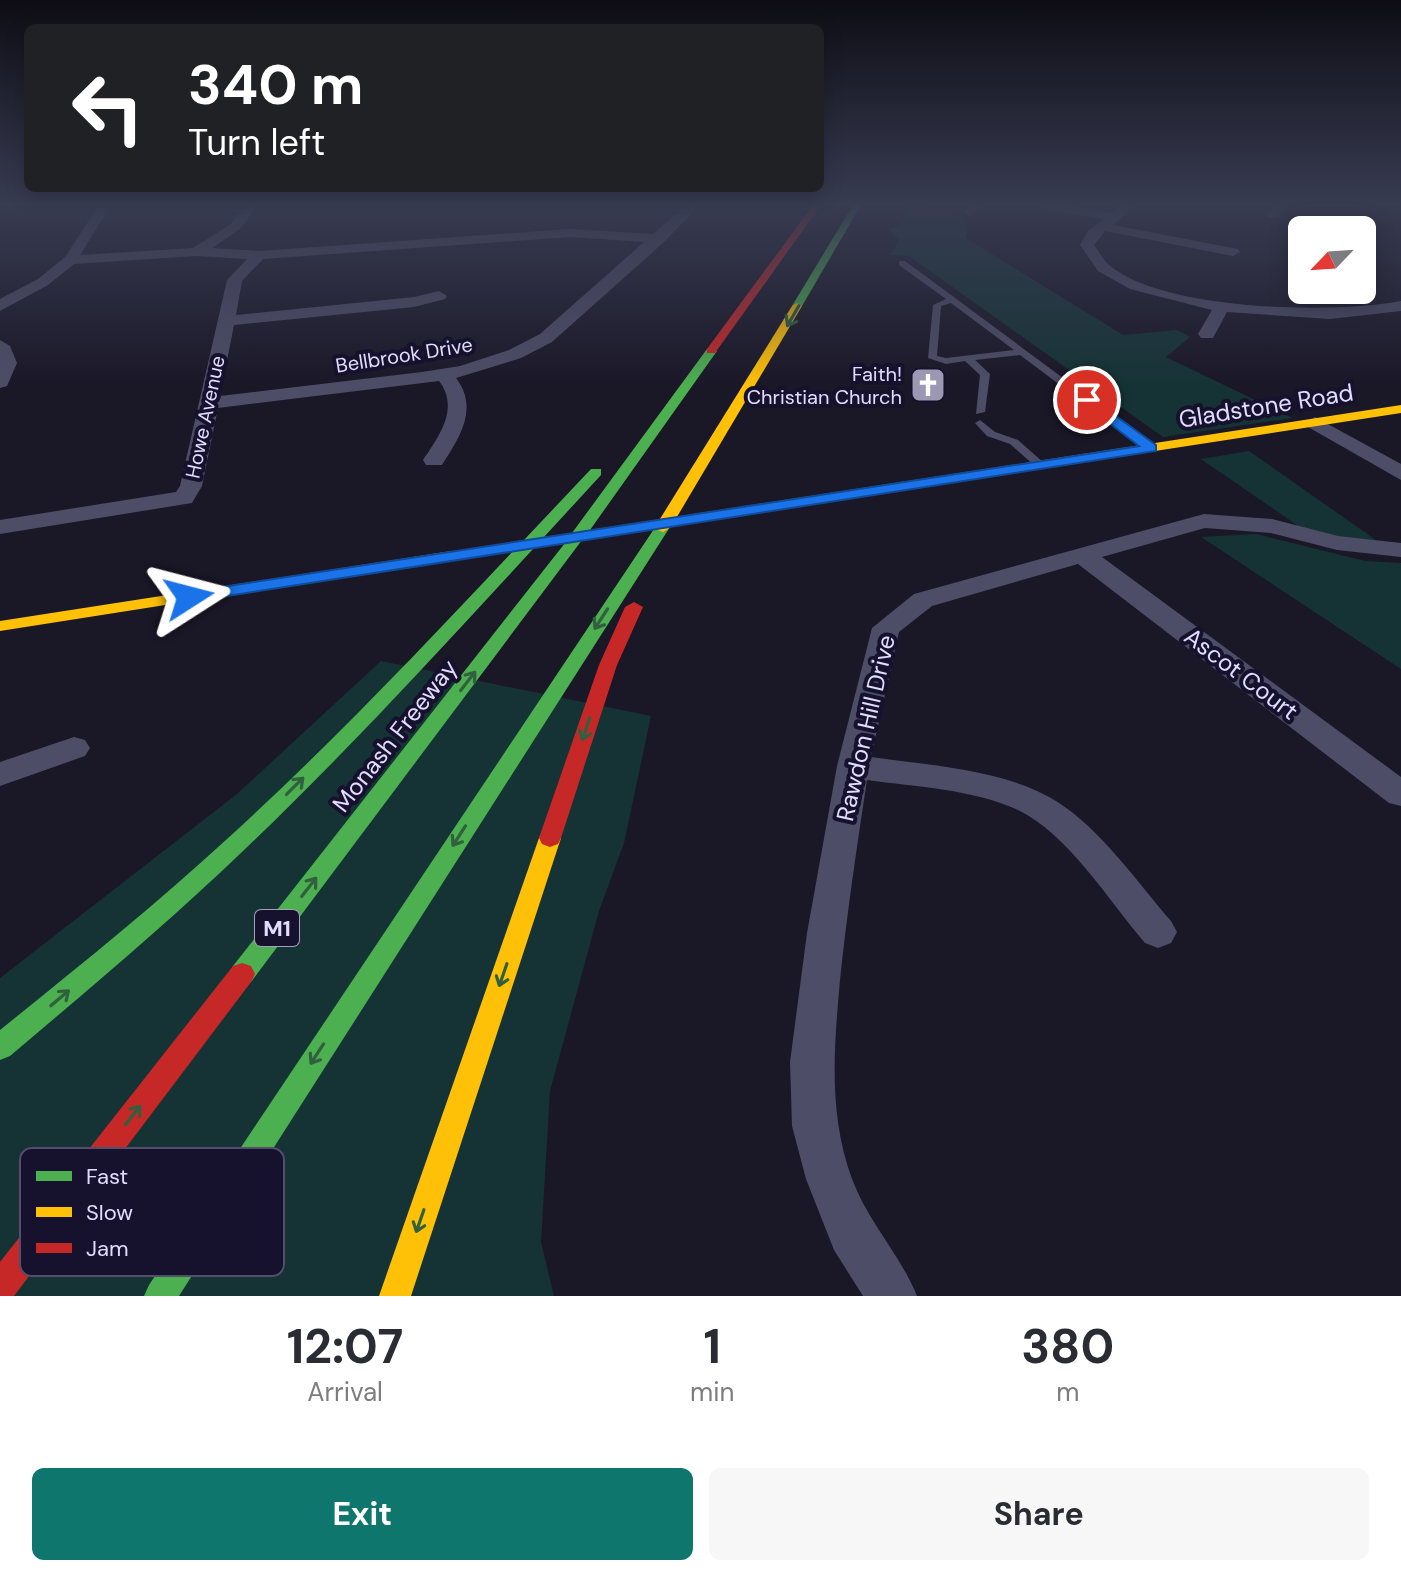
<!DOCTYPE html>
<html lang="en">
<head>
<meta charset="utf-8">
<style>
	:root { --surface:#fff; --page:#f7f7f7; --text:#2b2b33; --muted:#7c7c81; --accent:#0f766e }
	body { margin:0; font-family:"DM Sans",sans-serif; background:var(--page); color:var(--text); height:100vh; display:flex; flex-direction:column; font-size:30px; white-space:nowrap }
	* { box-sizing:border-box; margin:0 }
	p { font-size:26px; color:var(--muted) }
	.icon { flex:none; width:44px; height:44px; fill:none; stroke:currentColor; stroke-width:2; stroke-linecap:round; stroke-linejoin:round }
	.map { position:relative; height:1296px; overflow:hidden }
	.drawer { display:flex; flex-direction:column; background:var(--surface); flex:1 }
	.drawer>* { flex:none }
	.hud { position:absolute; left:24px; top:24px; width:800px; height:168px; border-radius:12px; box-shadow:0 4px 20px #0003; background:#202124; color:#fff; overflow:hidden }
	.needle { width:52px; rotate:245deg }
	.tools { position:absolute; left:1288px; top:216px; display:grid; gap:16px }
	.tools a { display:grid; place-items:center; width:88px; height:88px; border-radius:12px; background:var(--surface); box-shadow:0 4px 20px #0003; font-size:40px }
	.pin { position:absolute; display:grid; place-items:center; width:68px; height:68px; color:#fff; margin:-34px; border:4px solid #fff; border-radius:50%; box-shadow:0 2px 8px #0007 }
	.me { position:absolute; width:88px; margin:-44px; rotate:81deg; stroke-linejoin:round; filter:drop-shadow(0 0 6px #0008) }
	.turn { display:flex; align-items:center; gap:28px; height:168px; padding:0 32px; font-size:36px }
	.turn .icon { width:104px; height:104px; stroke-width:2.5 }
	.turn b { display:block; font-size:56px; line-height:68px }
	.eta { display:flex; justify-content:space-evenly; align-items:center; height:136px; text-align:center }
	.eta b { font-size:48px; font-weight:700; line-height:56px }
	.primary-button { display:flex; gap:16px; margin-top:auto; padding:16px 32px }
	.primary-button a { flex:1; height:92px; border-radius:12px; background:var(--accent); color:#fff; font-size:32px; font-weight:700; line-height:92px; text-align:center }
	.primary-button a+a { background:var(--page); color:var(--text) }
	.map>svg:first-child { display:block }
	.green { fill:#153335 }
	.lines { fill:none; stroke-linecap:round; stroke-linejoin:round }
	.lane { fill:#4e4d67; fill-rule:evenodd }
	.street { fill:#4e4d67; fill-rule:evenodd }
	.fast { fill:#4caf50; fill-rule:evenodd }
	.slow { fill:#ffc107; fill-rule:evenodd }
	.jam { fill:#c62828; fill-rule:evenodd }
	.oneway { stroke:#31603e }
	.route { fill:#1a73e8; stroke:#114b97; stroke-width:2 }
	.labels { text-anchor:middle; stroke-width:8; stroke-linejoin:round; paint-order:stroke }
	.far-street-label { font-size:20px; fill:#e2ddff; stroke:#16112d }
	.far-poi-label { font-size:20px; fill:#e2ddff; stroke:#16112d; text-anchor:end }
	.shield { fill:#16112d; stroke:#a5a0c0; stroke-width:2 }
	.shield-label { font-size:22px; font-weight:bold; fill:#e2ddff }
	.street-label { font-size:24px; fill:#e2ddff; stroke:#16112d }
	.key { fill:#16112d; stroke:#534e6c; stroke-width:2 }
	.key-label { font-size:22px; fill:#e2ddff }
</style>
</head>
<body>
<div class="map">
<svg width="1401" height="1296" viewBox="0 0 1401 1296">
	<rect width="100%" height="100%" fill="#1a1727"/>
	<g class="green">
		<polygon points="909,206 951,210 951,214 967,219 966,238 1123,335 1177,330 1190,337 1166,357 1293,418 1163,437 909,256 890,255 899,240 888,229 901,225"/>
		<polygon points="1249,451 1376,540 1344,538 1301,528 1201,459"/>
		<polygon points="1256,534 1365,561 1401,563 1401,669 1201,537"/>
		<polygon points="381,661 651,716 624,843 599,911 550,1091 541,1242 554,1296 0,1296 0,978 237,794"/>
	</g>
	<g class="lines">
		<g class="lane">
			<path d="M899 261H905L1155 446V450H1147L1020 355 975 360 990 374 985 412 976 414 980 375 965 361 946 364 928 358 933 305 946 299 899 265ZM951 303 1014 350 946 358 937 356 941 306Z"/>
			<polygon points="980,420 995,432 1018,440 1044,463 1044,467 1036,467 1010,444 987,436 975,423"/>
		</g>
		<g class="street">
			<path d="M99 205H111L80 255 193 248 231 224 246 205H258L240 229 212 248 259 251 570 229 653 234 687 205H700L664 242 552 342 521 358 456 378C479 408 460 437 442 465H426L423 460C439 436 460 408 439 381L218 408 202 486 192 503 0 534V520L176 492 180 486 227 280 247 259 196 256 74 264 48 285 0 311V299L38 279 65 257ZM570 237 644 242 540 334 509 350 460 366 422 372 220 396 234 325 414 307 445 299 447 296 439 291 414 297 236 315 242 281 263 259Z"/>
			<polygon points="970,205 982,205 970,217 964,213"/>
			<path d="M1037 205H1064L1112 213 1122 205H1136L1113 225 1238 249 1240 252 1233 256 1105 231 1094 245C1099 251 1103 260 1109 265 1163 311 1333 314 1401 301V311L1330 319 1227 312 1213 338H1201L1198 334 1212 310 1130 289 1098 271 1080 245 1088 231 1104 219 1043 209Z"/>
			<polygon points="1277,205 1290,205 1278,218 1268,218 1266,215"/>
			<polygon points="0,340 10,346 17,363 7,386 0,388"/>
			<polygon points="1315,417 1401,464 1401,480 1308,427 1305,423"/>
			<path d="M1204 514 1272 519 1338 536 1401 543V557L1337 550 1271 533 1205 528 1102 557 1401 777V806L1389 803 1078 564 932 606 899 632 871 757C928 765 1007 770 1056 801 1102 830 1136 881 1171 921L1177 932 1171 943 1158 948 1145 943C1109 901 1068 834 1018 810 973 789 916 787 867 780 857 846 847 913 840 980 834 1048 828 1113 852 1179 868 1222 900 1254 917 1296H863L834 1250 806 1179 792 1126 790 1062 807 933 837 766 872 628 914 594Z"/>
			<polygon points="74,737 85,740 90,748 85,756 0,786 0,762"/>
		</g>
		<g class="fast">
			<polygon points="853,205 861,205 802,306 793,308 792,306"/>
			<path d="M711 348 717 351 590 530 1038 461 1045 465 1038 469 670 527 179 1296H144L149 1285 654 529 582 540 251 982 242 985 233 982 229 974 233 966 565 543 534 548C439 651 344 755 243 851 168 923 89 989 10 1056L0 1060V1030C77 968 154 906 227 839 327 748 420 650 513 551L452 561 444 556 446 553 524 540 591 469H601V475L544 537 572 533 707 349Z"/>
		</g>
		<g class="slow">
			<polygon points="797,303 802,306 671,527 663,532 658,530 655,527 792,306"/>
			<polygon points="1401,405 1401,413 1038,469 1031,465 1038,461"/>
			<polygon points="452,551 460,556 458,559 0,631 0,621"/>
			<polygon points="550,829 558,832 561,838 411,1296 379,1296 539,838 542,832"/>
		</g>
		<g class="jam">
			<polygon points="813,205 821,205 715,353 707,353 707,349"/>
			<polygon points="634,602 643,607 617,665 561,838 558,844 550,847 542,844 539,838 599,665 625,607"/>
			<polygon points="242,963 251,966 255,974 251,982 14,1296 0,1296 0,1262 233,966"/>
		</g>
	</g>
	<defs><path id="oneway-shaft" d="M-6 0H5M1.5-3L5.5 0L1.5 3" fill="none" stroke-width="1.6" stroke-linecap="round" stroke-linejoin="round" transform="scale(2)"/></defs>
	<g class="oneway">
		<use href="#oneway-shaft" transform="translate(793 316) rotate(120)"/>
		<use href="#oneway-shaft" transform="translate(601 619) rotate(123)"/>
		<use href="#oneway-shaft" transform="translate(468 681) rotate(-52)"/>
		<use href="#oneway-shaft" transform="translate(586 729) rotate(109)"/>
		<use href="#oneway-shaft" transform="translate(295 786) rotate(-45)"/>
		<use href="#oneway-shaft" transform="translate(459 836) rotate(123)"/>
		<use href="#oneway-shaft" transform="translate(309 887) rotate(-52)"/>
		<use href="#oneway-shaft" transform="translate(503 975) rotate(109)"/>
		<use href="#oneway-shaft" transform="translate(60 998) rotate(-40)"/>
		<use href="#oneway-shaft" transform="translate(317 1054) rotate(123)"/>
		<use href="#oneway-shaft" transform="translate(133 1115) rotate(-52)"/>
		<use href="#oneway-shaft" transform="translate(420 1221) rotate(109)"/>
	</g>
	<linearGradient id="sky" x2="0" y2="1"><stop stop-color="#0e0d15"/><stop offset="0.53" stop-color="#383c52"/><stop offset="1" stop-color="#383c52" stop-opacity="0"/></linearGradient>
	<rect width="1401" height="386" fill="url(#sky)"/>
	<polygon class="route" points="1083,398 1091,398 1156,445 1156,451 189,602 180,597 189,592 1139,446 1083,403"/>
	<defs>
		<symbol id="church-square" viewBox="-11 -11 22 22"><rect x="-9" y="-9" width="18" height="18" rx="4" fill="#9c98b3" stroke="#16112d"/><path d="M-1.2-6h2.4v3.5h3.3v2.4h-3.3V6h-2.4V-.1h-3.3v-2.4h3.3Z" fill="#fff"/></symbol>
	</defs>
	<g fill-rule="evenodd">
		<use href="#church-square" x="908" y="365" width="40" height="40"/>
	</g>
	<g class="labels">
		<g class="far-street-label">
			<text transform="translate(404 355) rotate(-9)" y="7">Bellbrook Drive</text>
			<text transform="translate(205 417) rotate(-78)" y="7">Howe Avenue</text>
		</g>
		<g class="far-poi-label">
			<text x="902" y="381">Faith!<tspan x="902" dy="23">Christian Church</tspan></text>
		</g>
		<rect class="shield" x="255" y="910" width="44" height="36" rx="6"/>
		<g class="shield-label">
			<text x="277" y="936">M1</text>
		</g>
		<g class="street-label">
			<text transform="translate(1266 406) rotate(-9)" y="8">Gladstone Road</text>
			<text transform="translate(1241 674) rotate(37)" y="8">Ascot Court</text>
			<text transform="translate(866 728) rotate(-77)" y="8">Rawdon Hill Drive</text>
			<text transform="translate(395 736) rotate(-52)" y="8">Monash Freeway</text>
		</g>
	</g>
	<rect x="20" y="1148" width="264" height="128" rx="12" class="key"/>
	<rect x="36" y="1171" width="36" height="10" fill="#4caf50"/>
	<rect x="36" y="1207" width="36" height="10" fill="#ffc107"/>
	<rect x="36" y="1243" width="36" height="10" fill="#c62828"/>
	<g class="key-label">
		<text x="86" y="1184">Fast</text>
		<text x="86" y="1220">Slow</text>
		<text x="86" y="1256">Jam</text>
	</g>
</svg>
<div class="tools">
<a><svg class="needle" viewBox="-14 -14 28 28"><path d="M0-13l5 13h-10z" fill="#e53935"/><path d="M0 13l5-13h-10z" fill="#7c7c81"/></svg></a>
</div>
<div class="pin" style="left:1087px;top:400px;background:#d93025"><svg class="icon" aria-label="arrive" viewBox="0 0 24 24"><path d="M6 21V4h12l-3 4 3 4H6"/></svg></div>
<svg class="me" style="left:189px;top:597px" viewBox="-20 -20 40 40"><path d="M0-17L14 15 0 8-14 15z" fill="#1a73e8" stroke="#fff" stroke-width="4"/></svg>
<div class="hud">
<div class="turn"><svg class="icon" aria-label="left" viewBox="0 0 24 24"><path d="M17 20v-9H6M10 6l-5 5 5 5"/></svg><div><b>340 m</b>Turn left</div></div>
</div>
</div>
<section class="drawer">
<div class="eta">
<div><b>12:07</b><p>Arrival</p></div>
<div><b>1</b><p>min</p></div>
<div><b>380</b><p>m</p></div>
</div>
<div class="primary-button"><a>Exit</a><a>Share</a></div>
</section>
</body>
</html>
